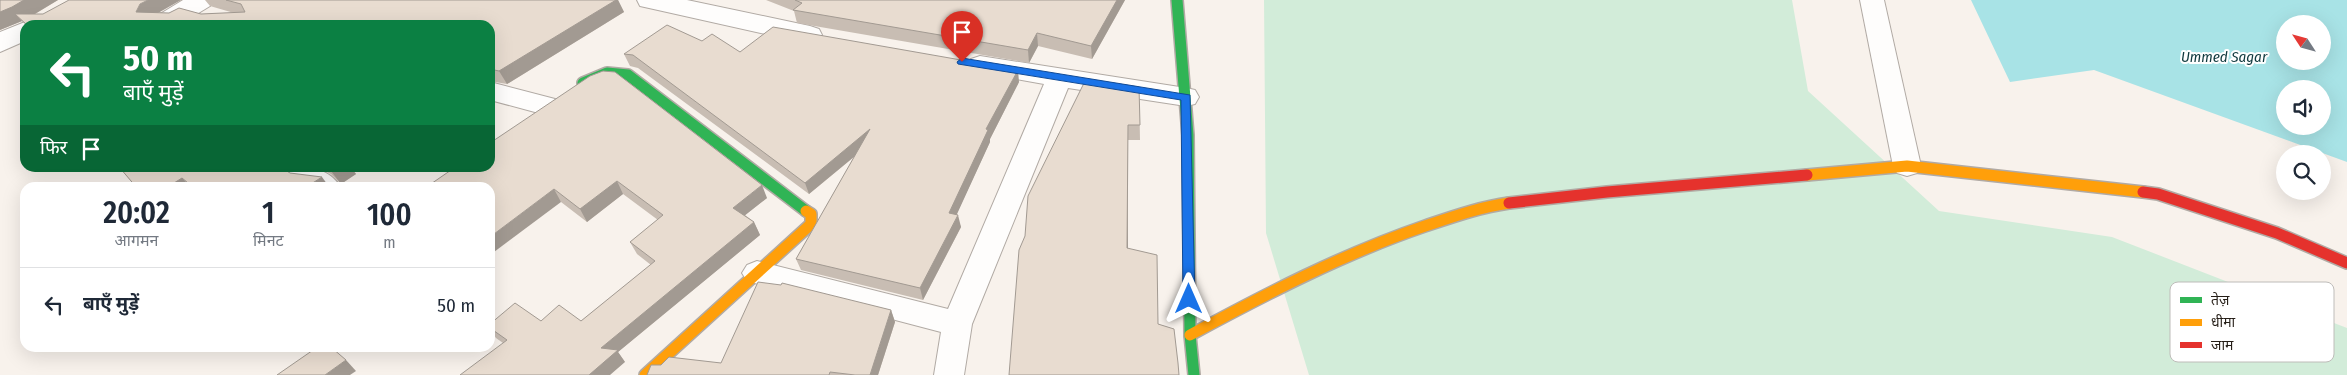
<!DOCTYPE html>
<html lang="hi">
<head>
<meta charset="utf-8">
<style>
	:root { --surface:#fff; --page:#f6f6f7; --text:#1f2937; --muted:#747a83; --line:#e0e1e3 }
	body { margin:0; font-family:"Fira Sans Condensed","Noto Sans Devanagari",sans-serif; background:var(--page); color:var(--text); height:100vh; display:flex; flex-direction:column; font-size:19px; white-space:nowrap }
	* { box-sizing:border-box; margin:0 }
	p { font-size:16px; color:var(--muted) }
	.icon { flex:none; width:28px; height:28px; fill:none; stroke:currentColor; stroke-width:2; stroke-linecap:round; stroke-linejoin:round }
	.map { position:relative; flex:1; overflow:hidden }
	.drawer { position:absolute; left:20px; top:182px; width:475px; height:170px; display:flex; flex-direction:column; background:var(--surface); border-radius:15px; box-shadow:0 5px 20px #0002 }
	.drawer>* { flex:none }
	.hud { position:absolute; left:20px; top:20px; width:475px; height:152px; border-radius:15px; box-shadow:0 5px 20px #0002; background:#0b8043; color:#fff; overflow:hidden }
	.needle { width:32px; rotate:306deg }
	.controls { position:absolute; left:2276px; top:15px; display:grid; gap:10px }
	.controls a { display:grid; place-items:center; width:55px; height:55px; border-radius:50%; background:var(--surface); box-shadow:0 5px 20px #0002; font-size:25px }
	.pin { position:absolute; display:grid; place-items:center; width:42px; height:42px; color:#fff; margin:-51px -21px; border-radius:50% 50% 50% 0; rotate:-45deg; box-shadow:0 0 5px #0007 }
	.pin .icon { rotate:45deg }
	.me { position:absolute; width:55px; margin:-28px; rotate:0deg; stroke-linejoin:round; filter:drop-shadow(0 0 4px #0008) }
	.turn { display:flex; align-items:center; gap:18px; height:105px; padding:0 20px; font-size:22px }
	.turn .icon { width:65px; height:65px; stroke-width:2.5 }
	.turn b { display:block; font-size:35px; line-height:42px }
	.then { display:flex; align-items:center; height:48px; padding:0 20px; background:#0003; gap:10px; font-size:19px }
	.eta { display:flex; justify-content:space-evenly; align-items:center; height:85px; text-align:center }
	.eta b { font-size:30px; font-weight:600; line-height:35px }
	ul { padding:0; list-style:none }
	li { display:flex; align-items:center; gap:15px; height:75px; padding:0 20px; border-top:1px solid var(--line) }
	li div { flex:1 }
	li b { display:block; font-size:19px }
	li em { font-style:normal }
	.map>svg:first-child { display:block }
	.green { fill:#d2ecd9 }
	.water { fill:#a8e3e6; fill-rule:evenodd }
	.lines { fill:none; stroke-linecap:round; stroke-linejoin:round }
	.street-casing { stroke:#b1aaa4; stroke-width:2 }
	.fast-casing { stroke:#b1aaa4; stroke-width:14 }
	.slow-casing { stroke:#b1aaa4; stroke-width:14 }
	.jam-casing { stroke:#b1aaa4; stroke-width:14 }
	.street { fill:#fefdfc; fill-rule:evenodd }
	.fast { stroke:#30b455; stroke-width:11 }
	.slow { stroke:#ff9f0a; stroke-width:11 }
	.jam { stroke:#e5322d; stroke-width:11 }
	.wall { fill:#c8bdb3 }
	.shaded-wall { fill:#a29a92 }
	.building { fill:#e8dcd0; stroke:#a29a92 }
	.route { fill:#1a73e8; stroke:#114b97 }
	.labels { text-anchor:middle; stroke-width:4; stroke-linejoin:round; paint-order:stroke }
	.water-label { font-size:15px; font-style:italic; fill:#103a3e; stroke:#fff }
	.key { fill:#fff; stroke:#bebcb9; stroke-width:1 }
	.key-label { font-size:14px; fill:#251e17 }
</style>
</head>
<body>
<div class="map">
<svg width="2347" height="375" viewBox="0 0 2347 375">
	<rect width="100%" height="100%" fill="#f8f2ec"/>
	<polygon class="green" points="1264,0 1792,0 1808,91 1939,211 2112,237 2347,328 2347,375 1309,375 1266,233"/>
	<path class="water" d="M1971 0H2347V162L2094 70 2010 82ZM2285 24H2322V61H2285ZM2285 89H2322V126H2285Z"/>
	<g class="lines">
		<defs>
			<g id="street">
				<polygon points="183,0 213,0 210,6 179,25 149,25 152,19"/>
				<polygon points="637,0 687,0 810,26 819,29 822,35 819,41 810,44 649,8 640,6"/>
				<polygon points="1860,0 1884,0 1921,166 1917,173 1907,176 1897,173 1893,166"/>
				<polygon points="25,22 34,25 25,25 25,41 0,52 0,32"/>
				<polygon points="980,56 1186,88 1195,90 1199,97 1195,104 1186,106 1068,88 972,324 964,375 934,375 941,332 747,281 742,273 747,265 757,261 948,309 1044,84 971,71 967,65 971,59"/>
				<polygon points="490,82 555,99 559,106 555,113 546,115 490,100"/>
				<path d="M283 168C304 165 330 167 341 188 319 188 296 190 283 168Z"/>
			</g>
			<g id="fast">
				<polyline points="1177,0 1188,135 1190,335 1194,375"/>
				<polyline points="583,83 607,73 628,75 806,211"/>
			</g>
			<g id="slow">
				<polyline points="1807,175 1907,166 2143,192"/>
				<path d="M1190 335C1266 294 1343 254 1425 226 1452 217 1480 207 1509 203"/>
				<polyline points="645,375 811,224 811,214 806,211"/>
			</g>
			<g id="jam">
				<polyline points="2143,192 2158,194 2277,233 2347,263"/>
				<polyline points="1509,203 1607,192 1807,175"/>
			</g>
		</defs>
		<use href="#street" class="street-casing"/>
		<use href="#fast" class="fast-casing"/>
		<use href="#slow" class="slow-casing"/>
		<use href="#jam" class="jam-casing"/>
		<use href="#street" class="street"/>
		<use href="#fast" class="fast"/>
		<use href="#slow" class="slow"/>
		<use href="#jam" class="jam"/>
	</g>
	<g class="wall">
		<polygon points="0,0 58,0 35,14 201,14 234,13 210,6 205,0 618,0 624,12 507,84 490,81 490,25 26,25 22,21 0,30"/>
		<polygon points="766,0 1125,0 1092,59 1038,46 1029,63 797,23 794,11"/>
		<polygon points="702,41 740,52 1019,82 990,139 990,142 956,215 961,227 923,300 801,270 796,259 854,157 809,194 638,68 630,66 624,54"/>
		<polygon points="1139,87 1140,140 1128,140 1128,248 1009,375"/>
		<polygon points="120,168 290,173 330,188 137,188"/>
		<polygon points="317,168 351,168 356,174 341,184 331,174"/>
		<polygon points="490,168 767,198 745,215 754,222 760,235 618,352 625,362 503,343 496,338 490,330 490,324 541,321 581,321 651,265 637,254 630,242 658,220 623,194 587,222 561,202"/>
		<polygon points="891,310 895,322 878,375 647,375 721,363"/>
	</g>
	<g class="shaded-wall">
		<polygon points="24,0 58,0 23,21 15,14 22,21 0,30 0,12"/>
		<polygon points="148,0 181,0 151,17 136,12 140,4"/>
		<polygon points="616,0 618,0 624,12 507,84 499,71"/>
		<polygon points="1117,0 1125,0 1092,59 1091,46"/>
		<polygon points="1037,33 1038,46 1029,63 1028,50"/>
		<polygon points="1018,70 1019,82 990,139 990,142 952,225 949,213 986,129"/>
		<polygon points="1128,125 1128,262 1127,248"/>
		<polygon points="870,129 873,141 809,194 805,183"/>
		<polygon points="336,168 351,168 356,174 341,184 331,171"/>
		<polygon points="322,177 330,188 314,188 311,184"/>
		<polygon points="182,178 191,188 166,188"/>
		<polygon points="617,181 623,194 587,222 580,209"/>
		<polygon points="762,185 767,198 739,220 733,208"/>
		<polygon points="554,189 561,202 490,255 490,237"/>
		<polygon points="958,215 961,227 923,300 920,288"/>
		<polygon points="754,222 760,235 618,352 625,362 610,375 589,375 601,348"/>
		<polygon points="891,310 895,322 878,375 870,375"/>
		<polygon points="346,360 356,371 350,375 325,375"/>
	</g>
	<g class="building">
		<polygon points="0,0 24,0 12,7 0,12"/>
		<polygon points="69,0 148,0 140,4 136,12 169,13 179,8 201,14 245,12 241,4 226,0 616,0 499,71 490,69 490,25 27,25 15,14 43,14"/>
		<polygon points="795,0 1117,0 1091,46 1037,33 1028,50 793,10 802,3"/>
		<polygon points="667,25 702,41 712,34 740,52 773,27 1018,70 986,129 988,130 949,213 958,215 920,288 796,259 870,129 805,183 633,55 624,54"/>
		<polygon points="603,71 615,72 762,185 733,208 754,222 601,348 618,350 589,375 460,375 507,340 490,328 490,324 515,303 541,321 559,305 581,321 655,261 630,242 663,215 617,181 580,209 554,189 490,237 490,188 425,188 454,168 490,168 490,143 590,76"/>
		<polygon points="1086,79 1139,87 1140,125 1128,125 1127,248 1157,255 1158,324 1174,329 1178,363 1179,375 1009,375 1019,250 1025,236 1028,196"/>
		<polygon points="120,168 282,168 290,173 322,177 311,184 317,188 242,188 240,186 237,188 194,188 182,178 166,188 137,188"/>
		<polygon points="327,168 336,168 331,171"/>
		<polygon points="758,282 781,285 782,283 891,310 870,375 855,375 830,372 829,375 647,375 651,365 661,365 669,357 721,363"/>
		<polygon points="316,348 332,348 346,360 325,375 277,375"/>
	</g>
	<polygon class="route" points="962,58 1190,95 1195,299 1194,302 1189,304 1183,299 1181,100 958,64 957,62"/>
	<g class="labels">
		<g class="water-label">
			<text x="2224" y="62">Ummed Sagar</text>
		</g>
	</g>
	<rect x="2170" y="282" width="164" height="80" rx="8" class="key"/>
	<rect x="2180" y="297" width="22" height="6" fill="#30b455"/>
	<rect x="2180" y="319" width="22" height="7" fill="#ff9f0a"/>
	<rect x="2180" y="342" width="22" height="6" fill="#e5322d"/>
	<g class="key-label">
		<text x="2211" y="305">तेज़</text>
		<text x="2211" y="327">धीमा</text>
		<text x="2211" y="350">जाम</text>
	</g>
</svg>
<div class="controls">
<a><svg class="needle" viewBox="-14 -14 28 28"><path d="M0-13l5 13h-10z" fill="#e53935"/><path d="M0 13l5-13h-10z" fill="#747a83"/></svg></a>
<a><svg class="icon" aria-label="sound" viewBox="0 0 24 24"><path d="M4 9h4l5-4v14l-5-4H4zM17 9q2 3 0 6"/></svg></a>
<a><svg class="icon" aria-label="search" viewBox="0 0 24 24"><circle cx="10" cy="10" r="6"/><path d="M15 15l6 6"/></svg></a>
</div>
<div class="pin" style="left:962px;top:62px;background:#d93025"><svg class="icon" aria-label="arrive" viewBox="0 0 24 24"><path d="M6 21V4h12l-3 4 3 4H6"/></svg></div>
<svg class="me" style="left:1189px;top:299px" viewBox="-20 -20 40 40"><path d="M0-17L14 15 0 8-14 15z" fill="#1a73e8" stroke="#fff" stroke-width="4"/></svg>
<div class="hud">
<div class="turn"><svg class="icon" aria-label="left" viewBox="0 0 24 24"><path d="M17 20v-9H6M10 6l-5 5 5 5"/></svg><div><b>50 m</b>बाएँ मुड़ें</div></div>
<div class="then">फिर<svg class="icon" aria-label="arrive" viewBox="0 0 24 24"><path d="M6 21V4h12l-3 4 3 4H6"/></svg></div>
</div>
<section class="drawer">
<div class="eta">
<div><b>20:02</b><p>आगमन</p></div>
<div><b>1</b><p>मिनट</p></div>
<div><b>100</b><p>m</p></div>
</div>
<ul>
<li><svg class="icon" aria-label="left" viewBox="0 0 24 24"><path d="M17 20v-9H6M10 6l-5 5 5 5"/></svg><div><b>बाएँ मुड़ें</b></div><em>50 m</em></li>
</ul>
</section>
</div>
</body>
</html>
